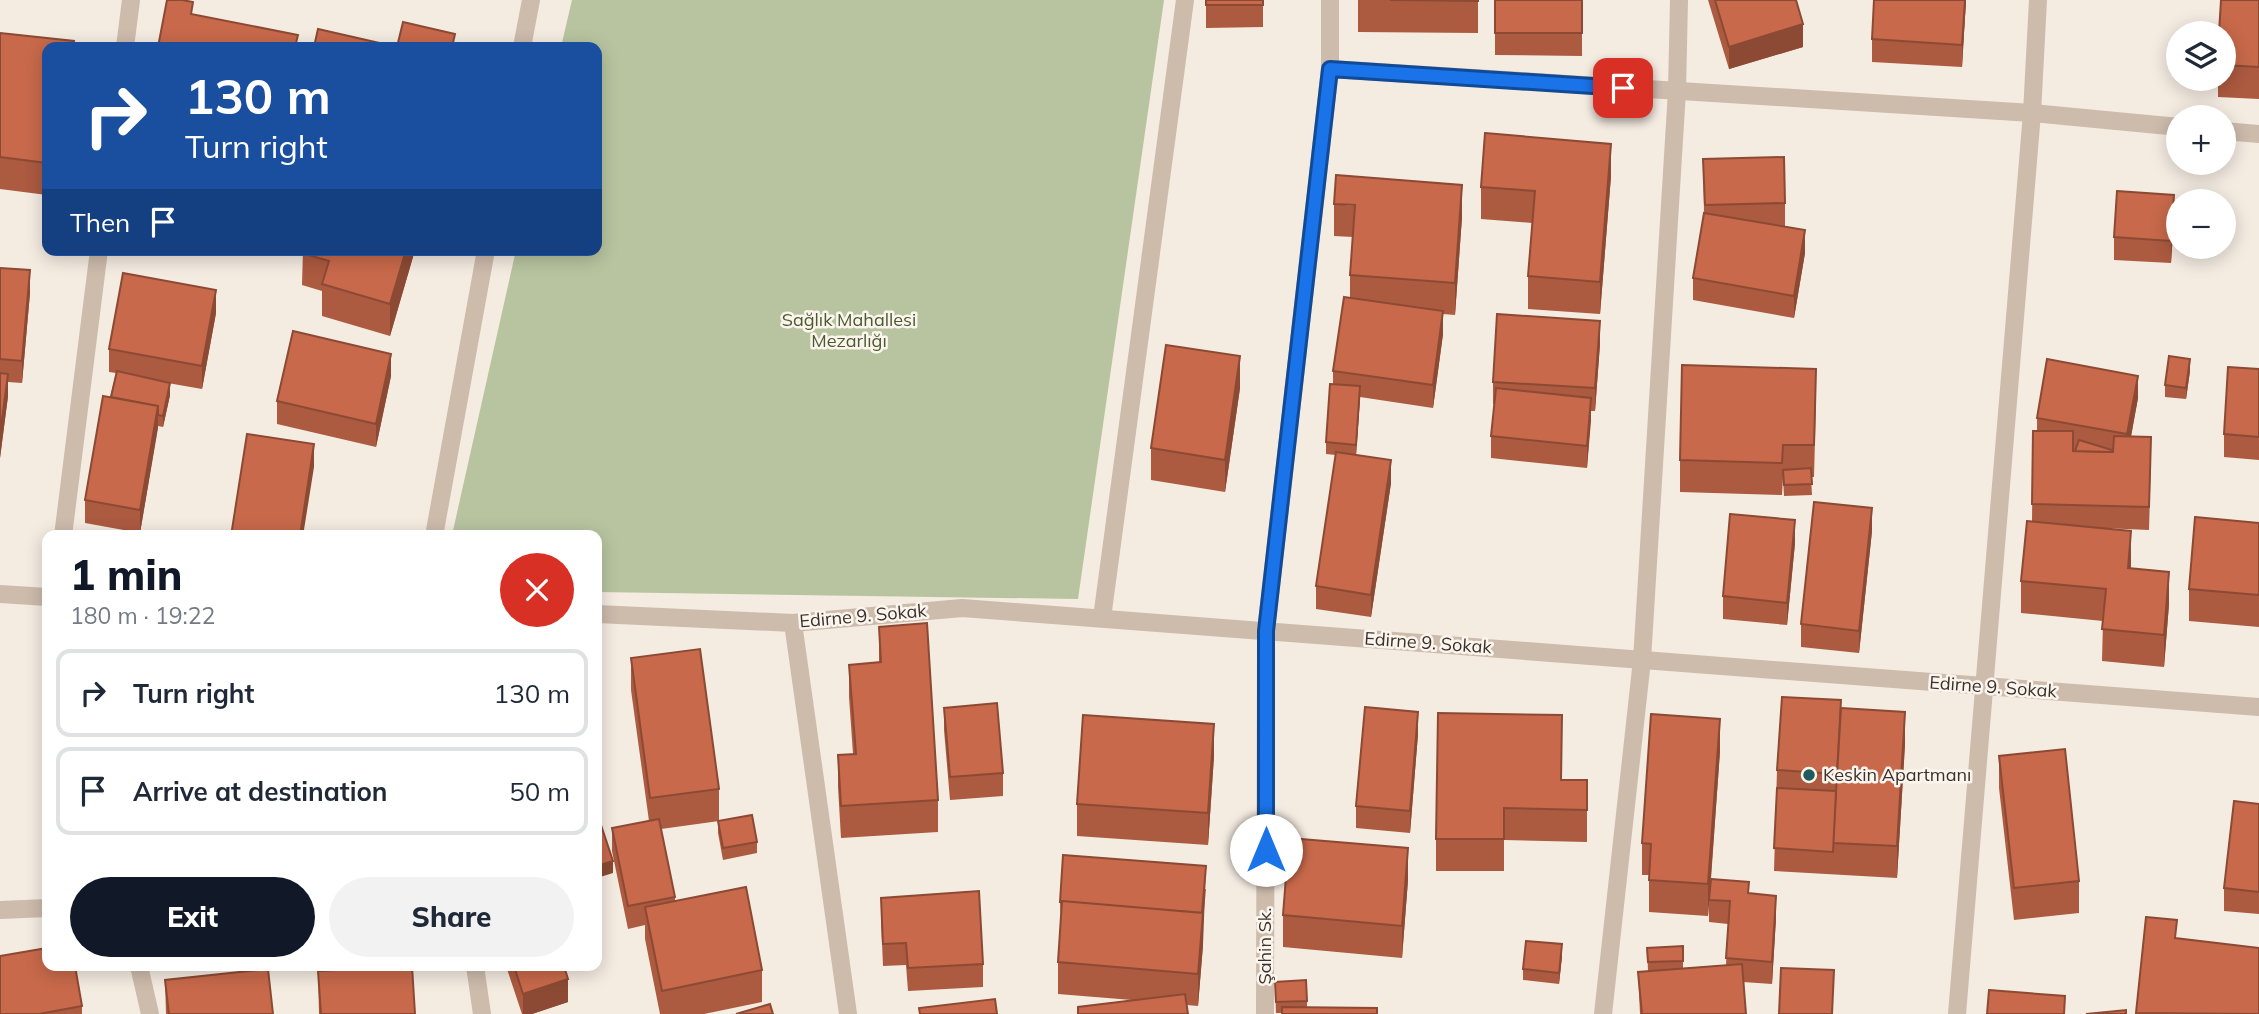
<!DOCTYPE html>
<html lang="en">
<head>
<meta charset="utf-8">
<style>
	:root { --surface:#fff; --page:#f2f2f3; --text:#1f2937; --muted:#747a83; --line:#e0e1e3; --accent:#111827 }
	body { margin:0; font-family:Mulish,sans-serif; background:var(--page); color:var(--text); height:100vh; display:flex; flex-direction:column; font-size:26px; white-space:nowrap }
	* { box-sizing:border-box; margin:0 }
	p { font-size:23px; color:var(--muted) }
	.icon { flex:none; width:38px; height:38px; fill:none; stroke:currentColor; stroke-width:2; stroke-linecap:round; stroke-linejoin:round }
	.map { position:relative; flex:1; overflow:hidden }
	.sheet { position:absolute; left:42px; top:530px; width:560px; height:441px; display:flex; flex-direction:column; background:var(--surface); border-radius:14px; box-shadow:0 4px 18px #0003 }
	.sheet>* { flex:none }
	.guide { position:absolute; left:42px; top:42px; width:560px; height:214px; border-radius:14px; box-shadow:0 4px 18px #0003; background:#1a4fa0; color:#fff; overflow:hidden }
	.fabs { position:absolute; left:2166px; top:21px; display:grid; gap:14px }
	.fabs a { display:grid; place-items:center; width:70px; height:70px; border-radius:50%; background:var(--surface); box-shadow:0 4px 18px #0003; font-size:35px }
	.pin { position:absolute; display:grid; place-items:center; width:60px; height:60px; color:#fff; margin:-30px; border-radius:14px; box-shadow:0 4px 10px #0006 }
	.me { position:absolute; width:77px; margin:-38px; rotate:0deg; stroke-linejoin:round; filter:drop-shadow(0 0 5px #0008) }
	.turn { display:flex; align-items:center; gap:24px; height:147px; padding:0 28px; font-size:32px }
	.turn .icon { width:91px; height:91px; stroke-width:2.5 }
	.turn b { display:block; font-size:49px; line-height:60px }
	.then { display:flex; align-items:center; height:66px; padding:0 28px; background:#0003; gap:14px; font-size:26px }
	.round { display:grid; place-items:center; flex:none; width:74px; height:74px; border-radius:37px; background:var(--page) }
	.head { display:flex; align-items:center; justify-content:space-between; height:119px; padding:0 28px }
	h1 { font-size:42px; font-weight:800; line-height:52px; color:var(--accent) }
	.cta { display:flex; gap:14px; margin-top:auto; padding:14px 28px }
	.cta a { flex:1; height:80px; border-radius:42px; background:var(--accent); color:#fff; font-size:28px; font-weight:800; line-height:80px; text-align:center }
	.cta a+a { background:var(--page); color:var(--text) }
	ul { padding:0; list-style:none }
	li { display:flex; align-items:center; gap:21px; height:88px; margin:0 14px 10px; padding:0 14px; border:4px solid var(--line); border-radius:14px }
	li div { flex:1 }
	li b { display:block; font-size:26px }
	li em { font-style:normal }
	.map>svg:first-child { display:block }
	.green { fill:#b8c4a0 }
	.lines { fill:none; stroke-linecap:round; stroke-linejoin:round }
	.street { stroke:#cdbbac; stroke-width:18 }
	.wall { fill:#ac5a40 }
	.shaded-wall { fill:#8c4a34 }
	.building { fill:#c8694b; stroke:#8c4a34; stroke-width:2 }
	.route-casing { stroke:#114b97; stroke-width:18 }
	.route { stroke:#1a73e8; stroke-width:12 }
	.poi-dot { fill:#1f5a5e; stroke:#fbf5ee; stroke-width:2.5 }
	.labels { text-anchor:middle; stroke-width:5; stroke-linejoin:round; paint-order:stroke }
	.park-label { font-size:18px; fill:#4a5a2e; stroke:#fbf5ee }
	.street-label { font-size:18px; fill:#3b302b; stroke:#fbf5ee }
	.poi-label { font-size:18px; fill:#3b302b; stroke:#fbf5ee; text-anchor:start }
</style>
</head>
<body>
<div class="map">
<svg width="2259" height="1014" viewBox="0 0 2259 1014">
	<rect width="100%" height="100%" fill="#f4ebe1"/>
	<polygon class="green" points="572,0 1164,0 1078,599 597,592 597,536 452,535 516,250 597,250 597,47 561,47"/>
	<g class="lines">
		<g class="street">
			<polyline points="125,47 131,0"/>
			<polyline points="522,47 531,0"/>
			<polyline points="1330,69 2032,113 2179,127"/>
			<polyline points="2224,131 2259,134"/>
			<polyline points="63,536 99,250"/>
			<polyline points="434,536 486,250"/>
			<polyline points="0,594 47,597"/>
			<polyline points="597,614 793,623 962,608 2259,707"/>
			<polyline points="1102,618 1185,0"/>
			<polyline points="793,623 848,1014"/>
			<polyline points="0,910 47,908"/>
			<polyline points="139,966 150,1014"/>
			<polyline points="475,966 482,1014"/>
			<polyline points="1265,1014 1266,631 1330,69 1330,0"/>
			<polyline points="1603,1014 1642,660 1677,91 1679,0"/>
			<polyline points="1957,1014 2032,113 2038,0"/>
		</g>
	</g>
	<g class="wall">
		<polygon points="1206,0 1263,5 1263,27 1206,28"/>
		<polygon points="1358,0 1478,0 1478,33 1358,32"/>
		<polygon points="1582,0 1582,56 1495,55 1495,33"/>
		<polygon points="1708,0 1796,0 1803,47 1729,69"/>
		<polygon points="1966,0 1962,67 1872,62 1872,39"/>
		<polygon points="2259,0 2259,99 2218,97 2218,79 2224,79 2224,33"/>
		<polygon points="0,33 74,47 47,47 47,195 0,189"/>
		<polygon points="1703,159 1785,203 1785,226 1780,226 1805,253 1794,318 1693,300 1693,278 1704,213"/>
		<polygon points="1611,176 1600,314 1528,309 1528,276 1532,223 1481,219 1481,187"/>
		<polygon points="1334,204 1462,217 1455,315 1443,314 1443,334 1433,408 1360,397 1356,455 1391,483 1371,617 1316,609 1316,586 1336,455 1326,454 1326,442 1333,384 1333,371 1350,298 1350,275 1353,237 1334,236"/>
		<polygon points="2174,218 2171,263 2114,260 2114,237"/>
		<polygon points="303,250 415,250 390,336 322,316 322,291 302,285"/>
		<polygon points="0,268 30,293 22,383 8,382 8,396 0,458"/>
		<polygon points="216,313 202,389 162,382 170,395 163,427 158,426 140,533 85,523 85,500 116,373 109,372 109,349"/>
		<polygon points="1600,344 1595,411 1591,411 1587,468 1491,458 1491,436 1494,404 1493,404 1493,382"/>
		<polygon points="2259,369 2259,460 2224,457 2224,434"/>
		<polygon points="2190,371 2186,399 2165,397 2165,385"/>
		<polygon points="391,376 376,447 277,424 277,401"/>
		<polygon points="1240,388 1225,492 1151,480 1151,448"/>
		<polygon points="2138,398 2131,437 2151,460 2149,530 2103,528 2131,563 2131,568 2169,604 2164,667 2102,661 2103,621 2021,613 2021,581 2032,521 2033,431 2037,431 2037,418"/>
		<polygon points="1816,401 1814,477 1811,477 1812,495 1784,496 1783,477 1782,495 1680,492 1680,460"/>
		<polygon points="2259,523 2259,627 2189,621 2189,589"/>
		<polygon points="1872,531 1859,653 1801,647 1801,624"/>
		<polygon points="1795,543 1787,625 1723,619 1723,596"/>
		<polygon points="879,627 938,800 938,832 841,838 838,787 838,755 853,754 849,697 849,665 879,662"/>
		<polygon points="631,658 719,789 719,821 661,829 675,897 675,901 762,970 762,1002 704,1014 660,1014 645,939 645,925 628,929 612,851 612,828 649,821 631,690"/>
		<polygon points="944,708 1003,773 1003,796 950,800 944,730"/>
		<polygon points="1841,708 1905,744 1897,878 1774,871 1777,770"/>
		<polygon points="1418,734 1410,833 1356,828 1356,806"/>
		<polygon points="1720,751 1711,879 1749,893 1776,918 1772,984 1743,982 1746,1014 1640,1014 1638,972 1648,971 1647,948 1683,946 1683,968 1726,965 1728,924 1709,922 1709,902 1708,916 1649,912 1649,875 1642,875 1642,843"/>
		<polygon points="1214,756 1208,845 1077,836 1077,804"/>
		<polygon points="1999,756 2079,881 2079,913 2014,920 1999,788"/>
		<polygon points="1562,780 1587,780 1587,842 1504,840 1504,871 1436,871 1436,839"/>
		<polygon points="2259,804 2259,914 2224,911 2224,888"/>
		<polygon points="718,821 757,842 757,853 723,860 718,833"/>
		<polygon points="1408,880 1402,958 1283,947 1283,915"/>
		<polygon points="1206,889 1203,922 1203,945 1198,1006 1187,1005 1188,1014 1078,1014 1078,1007 1132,1000 1058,994 1058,962 1061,925 1060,902"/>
		<polygon points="881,898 983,964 983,987 908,991 906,965 883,966 881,920"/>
		<polygon points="1562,956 1559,984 1523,980 1523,969"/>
		<polygon points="506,966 564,966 568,1002 532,1014 522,1014"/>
		<polygon points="318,971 415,1014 319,1014"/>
		<polygon points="165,980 273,1014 166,1014"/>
		<polygon points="1275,982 1307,1001 1307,1007 1282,1013 1276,1013"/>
		<polygon points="82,1006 82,1014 0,1014"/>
	</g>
	<g class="shaded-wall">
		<polygon points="1965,0 1966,0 1962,67 1962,45"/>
		<polygon points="1803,24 1803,47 1729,69 1729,47"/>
		<polygon points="1611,144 1611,176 1600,314 1600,282"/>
		<polygon points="1462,185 1462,217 1455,315 1455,283"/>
		<polygon points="2174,195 2174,218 2171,263 2171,241"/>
		<polygon points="1805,230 1805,253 1794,318 1794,296"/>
		<polygon points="406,250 415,250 390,336 390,304"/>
		<polygon points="30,270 30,293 22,383 22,361"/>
		<polygon points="216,290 216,313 202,389 202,366"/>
		<polygon points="1443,311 1443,334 1433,408 1433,385"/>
		<polygon points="1600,321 1600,344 1595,411 1595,388"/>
		<polygon points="391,354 391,376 376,447 376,424"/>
		<polygon points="1240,356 1240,388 1225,492 1225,460"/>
		<polygon points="2190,359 2190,371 2186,399 2186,388"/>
		<polygon points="8,374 8,396 0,458 0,435"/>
		<polygon points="2138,376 2138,398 2127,457 2127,434"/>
		<polygon points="170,383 170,395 163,427 163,416"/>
		<polygon points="1360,386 1360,398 1356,456 1356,445"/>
		<polygon points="1591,398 1591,421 1587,468 1587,446"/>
		<polygon points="158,406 158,428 140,533 140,510"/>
		<polygon points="314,444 314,467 303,536 300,536"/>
		<polygon points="1391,460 1391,483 1371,617 1371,595"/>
		<polygon points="1872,508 1872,531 1859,653 1859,631"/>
		<polygon points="1795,520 1795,543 1787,625 1787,603"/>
		<polygon points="2131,531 2131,563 2128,600 2128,568"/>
		<polygon points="2169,572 2169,604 2164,667 2164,635"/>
		<polygon points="1418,712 1418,734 1410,833 1410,811"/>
		<polygon points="1905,712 1905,744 1897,878 1897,846"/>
		<polygon points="1720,719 1720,751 1708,916 1708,884"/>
		<polygon points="1214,724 1214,756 1208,845 1208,813"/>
		<polygon points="1408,848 1408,880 1402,958 1402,926"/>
		<polygon points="613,861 613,873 597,878 597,866"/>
		<polygon points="1206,866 1203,945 1198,1006 1198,974"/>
		<polygon points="1776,896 1776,918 1772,984 1772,962"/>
		<polygon points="1562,944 1562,956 1559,984 1559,973"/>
		<polygon points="249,966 265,966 249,970"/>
		<polygon points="568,979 568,1002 532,1014 523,1014 523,994"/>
	</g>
	<g class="building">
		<polygon points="167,0 182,0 193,2 191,14 298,35 295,47 158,47"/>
		<rect x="1206" y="0" width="57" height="5"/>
		<polygon points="1390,0 1478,0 1478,1"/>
		<rect x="1495" y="0" width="87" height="33"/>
		<polygon points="1715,0 1796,0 1803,24 1729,47"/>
		<polygon points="1874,0 1965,0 1962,45 1872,39"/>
		<polygon points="2221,0 2259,0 2259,67 2224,65 2224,33 2219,33"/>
		<polygon points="403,22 455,34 452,47 314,47 318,29 397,47"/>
		<polygon points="0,33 74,41 73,47 47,47 47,163 0,157"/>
		<polygon points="1485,133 1611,144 1600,282 1528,276 1535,191 1481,187"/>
		<polygon points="1784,157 1785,203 1705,205 1703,159"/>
		<polygon points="1336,175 1462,185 1455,283 1350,275 1355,205 1334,204"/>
		<polygon points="2117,191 2174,195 2171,241 2114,237"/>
		<polygon points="1704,213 1805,230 1794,296 1693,278"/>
		<polygon points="303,250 406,250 390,304 322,284 329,261 302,253"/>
		<polygon points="0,268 30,270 22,361 0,359"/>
		<polygon points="123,273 216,290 202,366 109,349"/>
		<polygon points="1344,297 1443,311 1433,385 1333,371"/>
		<polygon points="1497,314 1600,321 1595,388 1493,382"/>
		<polygon points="293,331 391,354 376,424 277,401"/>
		<polygon points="1166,345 1240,356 1225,460 1151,448"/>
		<polygon points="2169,356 2190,359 2186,388 2165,385"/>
		<polygon points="2047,359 2138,376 2127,434 2037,418"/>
		<polygon points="1682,365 1816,369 1814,445 1783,445 1782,463 1680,460"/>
		<polygon points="2228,367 2259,369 2259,437 2224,434"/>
		<polygon points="117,371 170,383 163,416 158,415 158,406 111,397"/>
		<polygon points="0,373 8,374 0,435"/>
		<polygon points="1330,384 1360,386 1356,445 1326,442"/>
		<polygon points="1496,388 1591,398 1587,446 1491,436"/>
		<polygon points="103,396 158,406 140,510 85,500"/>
		<polygon points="2033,431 2073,431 2073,451 2113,452 2114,436 2151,437 2149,507 2032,504"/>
		<polygon points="247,434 314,444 300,536 231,536"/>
		<polygon points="2079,440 2112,450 2112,452 2075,451"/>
		<polygon points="1336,452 1391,460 1371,595 1316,586"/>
		<polygon points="1811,468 1812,484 1784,485 1783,470"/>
		<polygon points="1814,502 1872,508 1859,631 1801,624"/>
		<polygon points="1730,514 1795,520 1787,603 1723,596"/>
		<polygon points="2195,517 2259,523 2259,595 2189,589"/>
		<polygon points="2027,521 2131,531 2128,568 2169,572 2164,635 2102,629 2106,589 2021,581"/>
		<polygon points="927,623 938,800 841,806 838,755 856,754 849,665 881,662 879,627"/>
		<polygon points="700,649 719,789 650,798 631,658"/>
		<polygon points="1782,697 1841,700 1837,774 1777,770"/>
		<polygon points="997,703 1003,773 950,777 944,708"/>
		<polygon points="1365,707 1418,712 1410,811 1356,806"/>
		<polygon points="1841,708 1905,712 1897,846 1833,843"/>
		<polygon points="1438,713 1562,715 1561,780 1587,780 1587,810 1504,808 1504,839 1436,839"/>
		<polygon points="1651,714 1720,719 1708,884 1649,880 1651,844 1642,843"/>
		<polygon points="1083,715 1214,724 1208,813 1077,804"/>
		<polygon points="2065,749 2079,881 2014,888 1999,756"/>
		<polygon points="1777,788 1836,791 1833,852 1774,848"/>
		<polygon points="2234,801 2259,804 2259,892 2224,888"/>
		<polygon points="752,815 757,842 723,848 718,821"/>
		<polygon points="659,819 675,897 628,906 612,828"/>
		<polygon points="601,825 613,861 597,866 597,826"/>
		<polygon points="1289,838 1408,848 1402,926 1283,915"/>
		<polygon points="1063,855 1206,866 1202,913 1060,902"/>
		<polygon points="1711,879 1749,882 1748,893 1776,896 1772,962 1726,958 1730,901 1709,900"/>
		<polygon points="746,887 762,970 662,991 645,907"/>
		<polygon points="979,891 983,964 908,968 906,943 883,944 881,898"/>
		<polygon points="1062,901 1203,913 1198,974 1058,962"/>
		<polygon points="2146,917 2177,920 2175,938 2259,948 2259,1014 2136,1013"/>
		<polygon points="1526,941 1562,944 1559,973 1523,969"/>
		<polygon points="1683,946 1683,961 1648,962 1647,948"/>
		<polygon points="47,948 47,966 75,966 82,1006 39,1014 0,1014 0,956"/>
		<polygon points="1742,964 1746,1014 1642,1014 1638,972"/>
		<polygon points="412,966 415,1014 321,1014 318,971"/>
		<polygon points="514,966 564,966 568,979 523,994"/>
		<polygon points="1781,968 1834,970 1832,1014 1779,1014"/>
		<polygon points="268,969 273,1014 169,1014 165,980"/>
		<polygon points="1306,980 1307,1001 1276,1002 1275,982"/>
		<polygon points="1989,990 2065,996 2064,1014 1987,1014"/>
		<polygon points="1185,994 1188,1014 1078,1014 1078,1007"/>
		<polygon points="995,999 997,1014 920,1014 919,1008"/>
		<polygon points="770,1004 773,1014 736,1014"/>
		<polygon points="1282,1007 1377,1008 1377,1014 1282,1014"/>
		<polygon points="2126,1010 2126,1014 2086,1014"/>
	</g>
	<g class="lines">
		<defs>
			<polyline id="route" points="1266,850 1266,631 1330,69 1623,88"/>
		</defs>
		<use href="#route" class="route-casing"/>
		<use href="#route" class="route"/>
	</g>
	<circle class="poi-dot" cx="1809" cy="775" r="7"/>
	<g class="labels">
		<g class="park-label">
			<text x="849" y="326">Sağlık Mahallesi<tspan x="849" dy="21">Mezarlığı</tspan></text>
		</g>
		<g class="street-label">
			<text transform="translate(863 616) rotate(-5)" y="6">Edirne 9. Sokak</text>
			<text transform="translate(1428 643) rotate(4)" y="6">Edirne 9. Sokak</text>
			<text transform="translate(1993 687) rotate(4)" y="6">Edirne 9. Sokak</text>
			<text transform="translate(1265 946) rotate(-90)" y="6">Şahin Sk.</text>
		</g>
		<g class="poi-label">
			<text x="1823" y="781">Keskin Apartmanı</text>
		</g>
	</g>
</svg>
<div class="fabs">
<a><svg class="icon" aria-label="layers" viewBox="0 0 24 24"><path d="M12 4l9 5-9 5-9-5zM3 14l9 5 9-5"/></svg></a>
<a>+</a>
<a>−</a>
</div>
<div class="pin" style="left:1623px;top:88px;background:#d93025"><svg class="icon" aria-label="arrive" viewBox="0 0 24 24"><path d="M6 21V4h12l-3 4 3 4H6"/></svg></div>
<svg class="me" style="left:1266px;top:850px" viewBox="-20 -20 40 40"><circle r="19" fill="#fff"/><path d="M0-13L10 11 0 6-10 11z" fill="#1a73e8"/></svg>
<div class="guide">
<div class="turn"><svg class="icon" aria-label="right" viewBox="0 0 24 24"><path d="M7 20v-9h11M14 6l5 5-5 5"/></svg><div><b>130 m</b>Turn right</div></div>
<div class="then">Then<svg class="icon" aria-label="arrive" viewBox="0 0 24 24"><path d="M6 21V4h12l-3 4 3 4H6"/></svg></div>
</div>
<section class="sheet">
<div class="head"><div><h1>1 min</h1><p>180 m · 19:22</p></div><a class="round" style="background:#d93025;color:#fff"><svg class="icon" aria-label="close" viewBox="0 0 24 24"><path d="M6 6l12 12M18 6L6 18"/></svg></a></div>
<ul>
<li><svg class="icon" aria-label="right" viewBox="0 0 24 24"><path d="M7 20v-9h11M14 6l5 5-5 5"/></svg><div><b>Turn right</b></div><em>130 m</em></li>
<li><svg class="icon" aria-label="arrive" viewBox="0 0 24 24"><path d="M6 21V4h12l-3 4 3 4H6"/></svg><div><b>Arrive at destination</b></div><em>50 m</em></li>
</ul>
<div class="cta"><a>Exit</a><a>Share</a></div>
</section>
</div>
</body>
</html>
